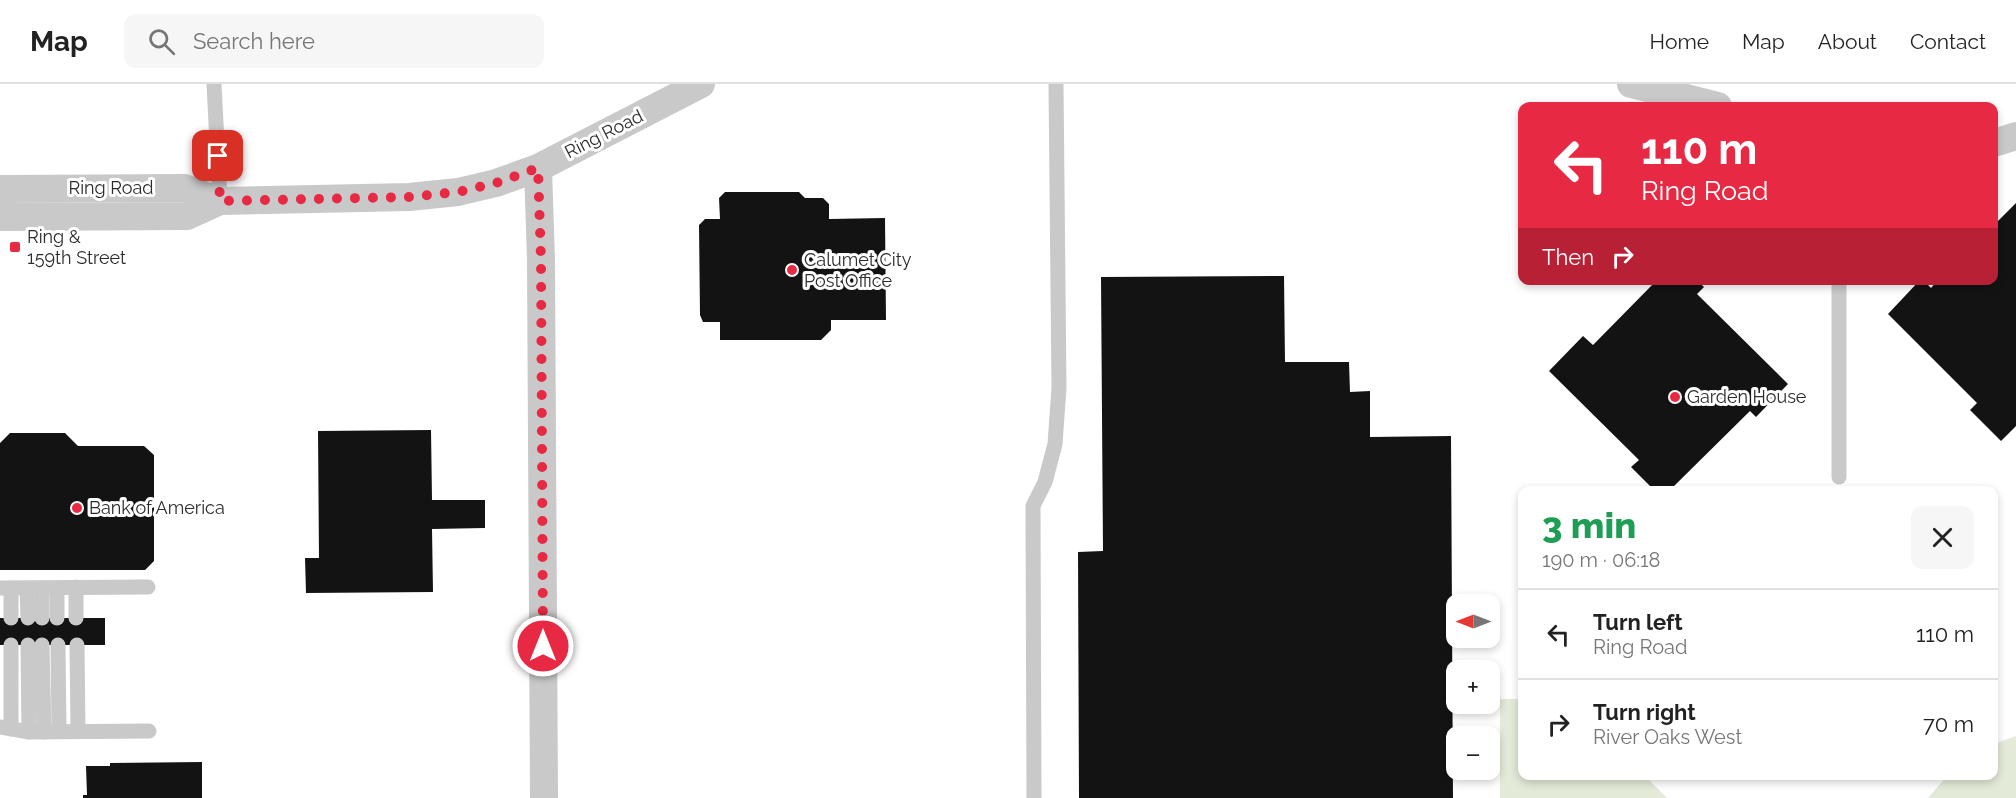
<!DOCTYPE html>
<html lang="en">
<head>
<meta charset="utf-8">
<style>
	:root { --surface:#fff; --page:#f6f6f6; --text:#222; --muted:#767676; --line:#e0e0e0 }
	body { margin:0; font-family:Raleway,sans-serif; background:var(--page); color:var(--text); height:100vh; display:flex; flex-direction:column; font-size:22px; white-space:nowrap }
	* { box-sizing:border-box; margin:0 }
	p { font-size:20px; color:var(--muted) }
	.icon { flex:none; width:33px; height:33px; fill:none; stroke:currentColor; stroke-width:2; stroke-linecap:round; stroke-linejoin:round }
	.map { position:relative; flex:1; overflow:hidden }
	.details { position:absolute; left:1518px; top:402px; width:480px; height:294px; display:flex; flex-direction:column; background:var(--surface); border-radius:12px; box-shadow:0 3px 9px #0003 }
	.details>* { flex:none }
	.guide { position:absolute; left:1518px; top:18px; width:480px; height:183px; border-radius:12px; box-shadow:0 3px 9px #0003; background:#e72943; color:#fff; overflow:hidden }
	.needle { width:39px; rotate:270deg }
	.controls { position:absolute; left:1446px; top:510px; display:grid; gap:12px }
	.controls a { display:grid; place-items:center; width:54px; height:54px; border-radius:12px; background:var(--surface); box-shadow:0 3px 9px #0003; font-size:30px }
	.pin { position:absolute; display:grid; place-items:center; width:51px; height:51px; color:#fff; margin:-26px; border-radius:12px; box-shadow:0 3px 9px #0006 }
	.me { position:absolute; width:66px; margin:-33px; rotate:0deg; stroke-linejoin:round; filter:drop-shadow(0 0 4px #0008) }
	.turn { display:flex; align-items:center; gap:21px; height:126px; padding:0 24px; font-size:27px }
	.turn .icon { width:78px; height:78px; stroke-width:2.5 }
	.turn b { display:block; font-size:42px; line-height:51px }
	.then { display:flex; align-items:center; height:57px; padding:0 24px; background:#0003; gap:12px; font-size:22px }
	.round { display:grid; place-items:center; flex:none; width:63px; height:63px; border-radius:12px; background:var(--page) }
	.head { display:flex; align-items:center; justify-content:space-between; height:102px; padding:0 24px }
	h1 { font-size:36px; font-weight:800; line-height:45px; color:#1e9e55 }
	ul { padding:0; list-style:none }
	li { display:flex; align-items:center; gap:18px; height:90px; padding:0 24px; border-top:2px solid var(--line) }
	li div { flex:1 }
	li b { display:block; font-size:22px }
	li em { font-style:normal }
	header { display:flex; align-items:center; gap:36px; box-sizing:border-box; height:84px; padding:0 30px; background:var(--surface); border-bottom:2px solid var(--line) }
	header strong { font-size:28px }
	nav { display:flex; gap:33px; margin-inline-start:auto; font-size:21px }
	.search { width:420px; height:54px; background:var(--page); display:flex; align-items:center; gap:15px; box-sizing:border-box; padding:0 21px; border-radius:12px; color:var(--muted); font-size:22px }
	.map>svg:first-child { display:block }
	.green { fill:#e3ead8 }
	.building { fill:#131313 }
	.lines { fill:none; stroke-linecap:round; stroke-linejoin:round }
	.service { stroke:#c9c9c9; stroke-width:15 }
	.minor { stroke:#c9c9c9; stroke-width:28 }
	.route { stroke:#e72943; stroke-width:10; stroke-dasharray:0 18 }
	.poi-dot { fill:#e72943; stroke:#fff; stroke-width:2 }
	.labels { text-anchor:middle; stroke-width:6; stroke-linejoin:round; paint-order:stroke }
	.street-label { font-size:18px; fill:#2c2c2c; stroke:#fff }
	.poi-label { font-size:18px; fill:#2c2c2c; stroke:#fff; text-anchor:start }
</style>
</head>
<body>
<header>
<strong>Map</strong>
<div class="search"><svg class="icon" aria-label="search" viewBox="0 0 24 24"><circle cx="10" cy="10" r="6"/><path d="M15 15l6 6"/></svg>Search here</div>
<nav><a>Home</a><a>Map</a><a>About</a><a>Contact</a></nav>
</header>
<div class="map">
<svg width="2016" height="714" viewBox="0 0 2016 714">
	<rect width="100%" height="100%" fill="#fff"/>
	<g class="green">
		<polygon points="1500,615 1522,615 1522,692 1645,692 1667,714 1500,714"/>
		<polygon points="2016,652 2016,714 1928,714 1947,692 1994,692 1994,660"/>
	</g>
	<g class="building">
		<polygon points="725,108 799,108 805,114 823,114 829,120 829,135 885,134 886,236 831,236 831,246 821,256 720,256 720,238 703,238 700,231 699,141 705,135 720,135 719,114"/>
		<polygon points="2016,119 2016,342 2001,357 1970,326 1977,319 1888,230 1920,196 1923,196 1931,204 1938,196 1994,196 1994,141"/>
		<polygon points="1284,192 1285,278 1349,278 1350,308 1370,307 1370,353 1451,352 1453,714 1079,714 1078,468 1103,467 1101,193"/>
		<polygon points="1657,196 1697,196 1704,203 1697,210 1788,300 1756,333 1750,327 1670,406 1654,406 1631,383 1639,376 1549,287 1583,252 1593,261"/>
		<polygon points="431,346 432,416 485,416 485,444 432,445 433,508 306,509 305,474 319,474 318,347"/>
		<polygon points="10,349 65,349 78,362 144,362 154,371 154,477 145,486 0,486 0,359"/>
		<rect x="0" y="534" width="105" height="27"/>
		<polygon points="202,678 202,714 83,714 83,711 87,711 86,682 110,682 110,679"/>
	</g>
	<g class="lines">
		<g class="service">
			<polyline points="214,0 220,117"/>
			<polyline points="1839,393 1839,196"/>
			<polyline points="76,503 76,534"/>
			<polyline points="0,504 148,503"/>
			<polyline points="11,504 11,534"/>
			<polyline points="27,504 28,534"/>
			<polyline points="42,504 42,534"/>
			<polyline points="57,504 57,534"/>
			<polyline points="11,561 11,645"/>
			<polyline points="28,561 29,648"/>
			<polyline points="42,561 44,648"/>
			<polyline points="58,561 59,647"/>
			<polyline points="77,561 78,647"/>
			<polyline points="0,643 29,648 149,647"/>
			<polyline points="1034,714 1033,422 1045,398 1055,360 1059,304 1056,0"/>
		</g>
		<g class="minor">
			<polyline points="1631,0 1718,22"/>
			<polyline points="1994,59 2016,52"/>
			<polyline points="538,84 541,176 544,714"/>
			<polyline points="0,105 185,104 220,117"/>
			<polyline points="0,133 187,132 220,117 409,113 458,108 496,99 538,84 701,0"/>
		</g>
	</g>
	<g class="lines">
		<polyline class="route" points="218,72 220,117 409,113 458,108 496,99 538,84 541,176 543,562"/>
	</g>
	<g class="poi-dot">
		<rect x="9" y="157" width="12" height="12" rx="3"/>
		<circle cx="792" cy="186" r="6"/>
		<circle cx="1675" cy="313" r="6"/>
		<circle cx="77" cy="424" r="6"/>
	</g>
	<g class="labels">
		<g class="street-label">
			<text transform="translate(604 50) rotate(-27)" y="6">Ring Road</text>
			<text x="111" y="110">Ring Road</text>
		</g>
		<g class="poi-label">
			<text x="27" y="159">Ring &amp;<tspan x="27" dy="21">159th Street</tspan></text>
			<text x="804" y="182">Calumet City<tspan x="804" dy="21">Post Office</tspan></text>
			<text x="1687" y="319">Garden House</text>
			<text x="89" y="430">Bank of America</text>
		</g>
	</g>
</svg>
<div class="controls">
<a><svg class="needle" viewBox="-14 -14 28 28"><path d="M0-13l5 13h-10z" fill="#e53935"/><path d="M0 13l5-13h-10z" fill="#767676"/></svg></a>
<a>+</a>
<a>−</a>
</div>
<div class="pin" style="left:218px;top:72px;background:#d93025"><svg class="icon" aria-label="arrive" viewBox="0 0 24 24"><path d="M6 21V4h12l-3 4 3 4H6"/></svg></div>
<svg class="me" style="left:543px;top:562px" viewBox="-20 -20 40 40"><circle r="17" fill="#e72943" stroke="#fff" stroke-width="3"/><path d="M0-11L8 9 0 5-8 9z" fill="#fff"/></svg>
<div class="guide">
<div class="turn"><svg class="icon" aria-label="left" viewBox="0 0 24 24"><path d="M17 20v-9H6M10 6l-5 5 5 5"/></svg><div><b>110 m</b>Ring Road</div></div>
<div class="then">Then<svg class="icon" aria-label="right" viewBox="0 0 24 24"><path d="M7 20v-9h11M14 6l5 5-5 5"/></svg></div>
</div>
<section class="details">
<div class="head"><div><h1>3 min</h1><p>190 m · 06:18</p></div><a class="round"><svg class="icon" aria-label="close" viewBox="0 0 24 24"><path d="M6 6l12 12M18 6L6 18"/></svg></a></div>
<ul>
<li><svg class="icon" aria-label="left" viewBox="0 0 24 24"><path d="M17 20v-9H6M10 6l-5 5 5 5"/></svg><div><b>Turn left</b><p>Ring Road</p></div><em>110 m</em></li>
<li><svg class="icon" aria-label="right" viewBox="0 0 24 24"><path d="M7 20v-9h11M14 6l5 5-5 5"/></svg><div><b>Turn right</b><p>River Oaks West</p></div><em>70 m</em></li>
</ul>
</section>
</div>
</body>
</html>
